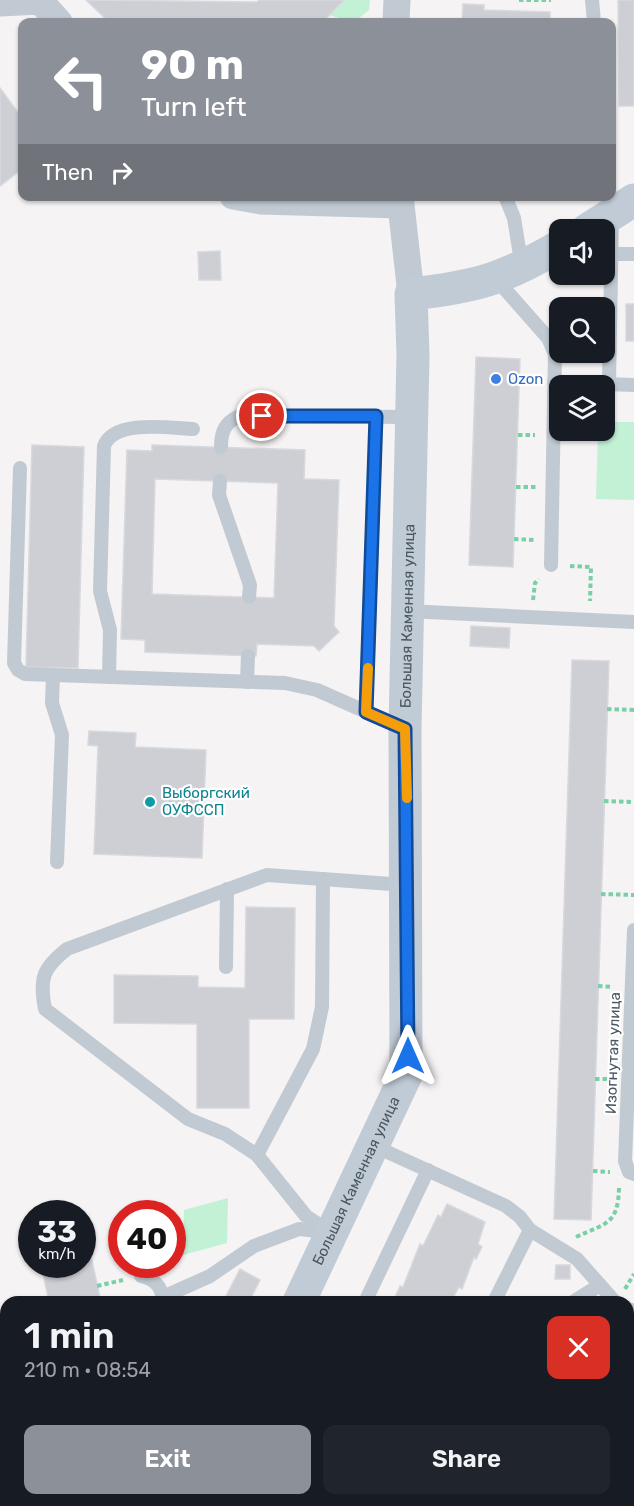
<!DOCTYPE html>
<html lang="en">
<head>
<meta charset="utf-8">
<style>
	:root { --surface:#171b24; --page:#20242c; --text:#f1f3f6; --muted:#9ea1a6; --accent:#8c9099 }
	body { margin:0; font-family:Rubik,sans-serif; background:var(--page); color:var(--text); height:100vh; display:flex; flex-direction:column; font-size:22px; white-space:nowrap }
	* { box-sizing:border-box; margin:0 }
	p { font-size:20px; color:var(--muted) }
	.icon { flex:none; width:33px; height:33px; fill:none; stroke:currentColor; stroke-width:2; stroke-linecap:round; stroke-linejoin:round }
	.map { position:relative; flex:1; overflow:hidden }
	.drawer { position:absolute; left:0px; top:1296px; width:634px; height:210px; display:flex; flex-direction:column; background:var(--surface); border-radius:18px 18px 0 0; box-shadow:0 2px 4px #0004 }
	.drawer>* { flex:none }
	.hud { position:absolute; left:18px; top:18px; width:598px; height:183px; border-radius:12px; box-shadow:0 2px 4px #0004; background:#8c9099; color:#fff; overflow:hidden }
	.tools { position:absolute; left:549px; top:219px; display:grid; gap:12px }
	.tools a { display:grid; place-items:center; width:66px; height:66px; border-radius:12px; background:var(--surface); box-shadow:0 2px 4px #0004; font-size:30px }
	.speed { position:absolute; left:18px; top:1200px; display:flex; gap:12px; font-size:30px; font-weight:700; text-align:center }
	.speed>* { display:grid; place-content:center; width:78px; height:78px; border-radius:50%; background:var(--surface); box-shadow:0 2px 4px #0004; line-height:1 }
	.speed small { font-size:15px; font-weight:400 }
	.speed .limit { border:9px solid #d22; background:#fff; color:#111 }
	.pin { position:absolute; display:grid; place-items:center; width:51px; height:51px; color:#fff; margin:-26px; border:3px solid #fff; border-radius:50%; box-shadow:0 2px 6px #0007 }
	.me { position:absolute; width:66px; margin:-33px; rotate:0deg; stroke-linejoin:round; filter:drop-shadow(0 0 4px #0008) }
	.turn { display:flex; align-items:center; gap:21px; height:126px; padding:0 24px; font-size:27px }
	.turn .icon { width:78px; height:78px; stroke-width:2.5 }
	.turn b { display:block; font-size:42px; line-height:51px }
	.then { display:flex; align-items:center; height:57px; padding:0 24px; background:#0003; gap:12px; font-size:22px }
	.round { display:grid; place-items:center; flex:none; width:63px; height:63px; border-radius:12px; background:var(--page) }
	.overview { display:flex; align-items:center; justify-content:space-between; height:102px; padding:0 24px }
	h1 { font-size:36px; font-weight:600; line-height:45px }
	.button { display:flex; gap:12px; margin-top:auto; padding:12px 24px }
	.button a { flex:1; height:69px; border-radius:12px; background:var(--accent); color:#fff; font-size:24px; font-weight:600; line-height:69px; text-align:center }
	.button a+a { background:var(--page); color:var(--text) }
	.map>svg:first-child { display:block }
	.green { fill:#c3f1d5 }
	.building { fill:#cdcfd5; stroke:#d7d9de; stroke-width:1.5; fill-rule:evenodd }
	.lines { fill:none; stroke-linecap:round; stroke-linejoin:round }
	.path { stroke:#7ad0a6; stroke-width:4; stroke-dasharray:4.5 3; stroke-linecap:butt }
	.lane { stroke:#c1cad2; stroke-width:14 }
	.street { stroke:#c1cad2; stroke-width:27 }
	.secondary { stroke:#c1cbd6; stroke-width:33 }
	.primary { stroke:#b3c2d1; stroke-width:33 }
	.route-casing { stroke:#114b97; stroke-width:15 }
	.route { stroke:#1a73e8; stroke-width:10 }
	.slow { stroke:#f59e0b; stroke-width:10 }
	.shop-dot { fill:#3f7fe0; stroke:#fff; stroke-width:2 }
	.culture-dot { fill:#0f9aa8; stroke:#fff; stroke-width:2 }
	.labels { text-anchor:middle; stroke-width:4.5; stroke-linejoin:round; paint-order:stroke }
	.shop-label { font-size:15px; fill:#366cbe; stroke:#fff; text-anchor:start }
	.street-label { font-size:15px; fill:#4a5661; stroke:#fff }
	.culture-label { font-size:15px; fill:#0d838f; stroke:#fff; text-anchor:start }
</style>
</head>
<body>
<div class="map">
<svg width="634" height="1506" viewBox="0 0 634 1506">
	<rect width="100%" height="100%" fill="#f5f3f3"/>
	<g class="green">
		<polygon points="344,0 370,0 369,10 354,22 329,15"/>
		<polygon points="605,422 634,422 634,500 596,499 598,431 604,430"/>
		<polygon points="228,1198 227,1243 183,1255 184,1210"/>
	</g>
	<g class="building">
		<polygon points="86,0 257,2 259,0 344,0 323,22 109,22"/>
		<polygon points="618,0 634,0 634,106 619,106"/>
		<polygon points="463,4 484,5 484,10 550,12 550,22 462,22"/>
		<polygon points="0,88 22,118 22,169 0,186"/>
		<polygon points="220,251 221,280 199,280 198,252"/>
		<rect x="626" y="304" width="8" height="37"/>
		<polygon points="476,357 520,359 513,567 469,565"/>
		<polygon points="32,445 84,447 78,668 26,667"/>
		<path d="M152 445 305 450 304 479 339 480 334 626 339 632 319 651 314 646 257 644 256 656 145 652V640L121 639 127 450 152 451ZM155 479 278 483 274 598 152 594Z"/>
		<polygon points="471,626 510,628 509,648 470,646"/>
		<polygon points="572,660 609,661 591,1220 554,1219"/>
		<polygon points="89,731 136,733 135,747 206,750 202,858 94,854 98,746 88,745"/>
		<polygon points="246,907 295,908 294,1019 249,1019 249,1108 197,1108 197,1024 114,1023 114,975 198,976 198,987 245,988"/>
		<polygon points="447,1204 485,1222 478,1244 482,1247 476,1259 474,1257 462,1289 459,1287 454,1296 457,1298 456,1302 393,1302 400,1286 403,1287 420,1244 423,1246 438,1215 441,1217"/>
		<polygon points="85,1229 101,1302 49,1302 41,1264 82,1264 82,1230"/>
		<polygon points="556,1265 570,1265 570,1279 555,1279"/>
		<polygon points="240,1269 260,1280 249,1302 223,1302"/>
		<rect x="628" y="1365" width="6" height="73"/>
		<polygon points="280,1500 332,1500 329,1506 278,1506"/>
		<polygon points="449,1500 495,1500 495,1505 472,1501 472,1506 448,1506"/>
	</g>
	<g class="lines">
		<g class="path">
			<polyline points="519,0 551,0"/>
			<polyline points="519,383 537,383"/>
			<polyline points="518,435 535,435"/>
			<polyline points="516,487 536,487"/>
			<polyline points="514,539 534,540"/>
			<polyline points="570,566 591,567 590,601"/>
			<polyline points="533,600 535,583 539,579"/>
			<polyline points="607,709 634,710"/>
			<polyline points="604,801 634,802"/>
			<polyline points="601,894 634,895"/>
			<polyline points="598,986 613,987"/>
			<polyline points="595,1079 610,1079"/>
			<polyline points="593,1171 610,1172"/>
			<path d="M576 1237C606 1223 618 1225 619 1188"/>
			<polyline points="97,1286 123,1280"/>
			<polyline points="625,1289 634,1274"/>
			<polyline points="167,1506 168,1500"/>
		</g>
		<g class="lane">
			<polyline points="592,0 594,22"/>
			<polyline points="505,196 514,218 522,267"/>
			<polyline points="612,254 634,254"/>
			<polyline points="496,279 548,338 555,354 551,565"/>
			<polyline points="554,382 634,385"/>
			<polyline points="609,384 612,217"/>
			<path d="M221 447C221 431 225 423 239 416L412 417"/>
			<polyline points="20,468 14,663 18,670 25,674 285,683 317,690 405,729"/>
			<polyline points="220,481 219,495 250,585 249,597"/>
			<polyline points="407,611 634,622"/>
			<polyline points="53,675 52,703 62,735 57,862"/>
			<path d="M109 677 110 630 100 591 104 446C114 419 170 428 193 429"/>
			<polyline points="247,682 248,656"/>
			<polyline points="366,712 376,416"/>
			<polyline points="634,930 625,1161 629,1172 634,1174"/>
			<polyline points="226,967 227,889"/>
			<polyline points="374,1146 506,1206 520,1217 530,1230 577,1259 615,1302"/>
			<polyline points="257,1155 313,1049 322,1007 323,879"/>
			<path d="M332 1233 306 1216 257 1155 225 1134 188 1119 45 1009C39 978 43 968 67 949L267 875 405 885"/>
			<path d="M141 1276C157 1280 161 1287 164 1302"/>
			<polyline points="163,1297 210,1276 254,1246 299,1229 327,1232"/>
			<polyline points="365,1302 428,1170"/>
			<polyline points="494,1302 530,1230"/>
			<polyline points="573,1302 600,1285"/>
			<polyline points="628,1309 634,1311"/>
			<polyline points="249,1506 251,1500"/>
			<polyline points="393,1506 396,1500"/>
			<polyline points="561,1506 562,1500"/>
		</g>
		<g class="street">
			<polyline points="0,3 40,1 59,22"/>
			<polyline points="396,22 397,0"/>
			<polyline points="233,196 261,201 400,205"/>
			<polyline points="400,196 411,294"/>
		</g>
		<g class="secondary">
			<polyline points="587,230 634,200"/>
			<path id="s1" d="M299 1302 406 1075 405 729 413 355 411 294C476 287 503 279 560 246"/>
			<polyline points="200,1506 203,1500"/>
		</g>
		<g class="primary">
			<polyline points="0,1436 6,1449"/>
			<polyline points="31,1500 34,1506"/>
		</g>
	</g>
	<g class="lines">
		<defs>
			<polyline id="route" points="262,416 376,416 366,712 405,729 408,1056"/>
		</defs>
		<use href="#route" class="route-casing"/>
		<use href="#route" class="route"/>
		<polyline class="slow" points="368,668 366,712 405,729 407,798"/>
	</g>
	<circle class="shop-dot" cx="496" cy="379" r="6"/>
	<circle class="culture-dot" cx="150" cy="802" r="6"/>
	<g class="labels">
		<g class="shop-label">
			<text x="508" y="384">Ozon</text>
		</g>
		<g class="street-label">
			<text dy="5" stroke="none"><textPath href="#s1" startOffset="710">Большая Каменная улица</textPath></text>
			<text transform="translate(613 1053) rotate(-88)" y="5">Изогнутая улица</text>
			<text dy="5" stroke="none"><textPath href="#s1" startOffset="134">Большая Каменная улица</textPath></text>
		</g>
		<g class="culture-label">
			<text x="162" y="798">Выборгский<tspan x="162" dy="17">ОУФССП</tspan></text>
		</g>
	</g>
</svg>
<div class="tools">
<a><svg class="icon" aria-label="sound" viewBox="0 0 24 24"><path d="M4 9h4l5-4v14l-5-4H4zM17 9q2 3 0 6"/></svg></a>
<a><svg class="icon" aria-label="search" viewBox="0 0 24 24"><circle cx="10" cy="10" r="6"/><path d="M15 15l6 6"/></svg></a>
<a><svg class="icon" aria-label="layers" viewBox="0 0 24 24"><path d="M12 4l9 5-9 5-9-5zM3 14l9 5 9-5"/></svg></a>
</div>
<div class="speed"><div>33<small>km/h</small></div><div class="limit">40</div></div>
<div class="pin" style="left:262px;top:416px;background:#d93025"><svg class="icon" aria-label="arrive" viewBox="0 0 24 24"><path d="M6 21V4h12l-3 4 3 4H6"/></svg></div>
<svg class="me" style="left:408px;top:1056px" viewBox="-20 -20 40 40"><path d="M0-17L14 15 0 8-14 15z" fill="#1a73e8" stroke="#fff" stroke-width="4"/></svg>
<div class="hud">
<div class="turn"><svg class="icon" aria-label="left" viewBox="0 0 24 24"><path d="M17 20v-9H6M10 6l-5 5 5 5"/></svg><div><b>90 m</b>Turn left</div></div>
<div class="then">Then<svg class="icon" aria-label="right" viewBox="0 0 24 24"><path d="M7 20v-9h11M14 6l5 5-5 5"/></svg></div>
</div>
<section class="drawer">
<div class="overview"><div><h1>1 min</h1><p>210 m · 08:54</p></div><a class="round" style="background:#d93025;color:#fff"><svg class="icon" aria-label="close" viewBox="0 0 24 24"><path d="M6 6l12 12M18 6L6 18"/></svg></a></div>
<div class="button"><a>Exit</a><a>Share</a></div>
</section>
</div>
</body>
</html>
